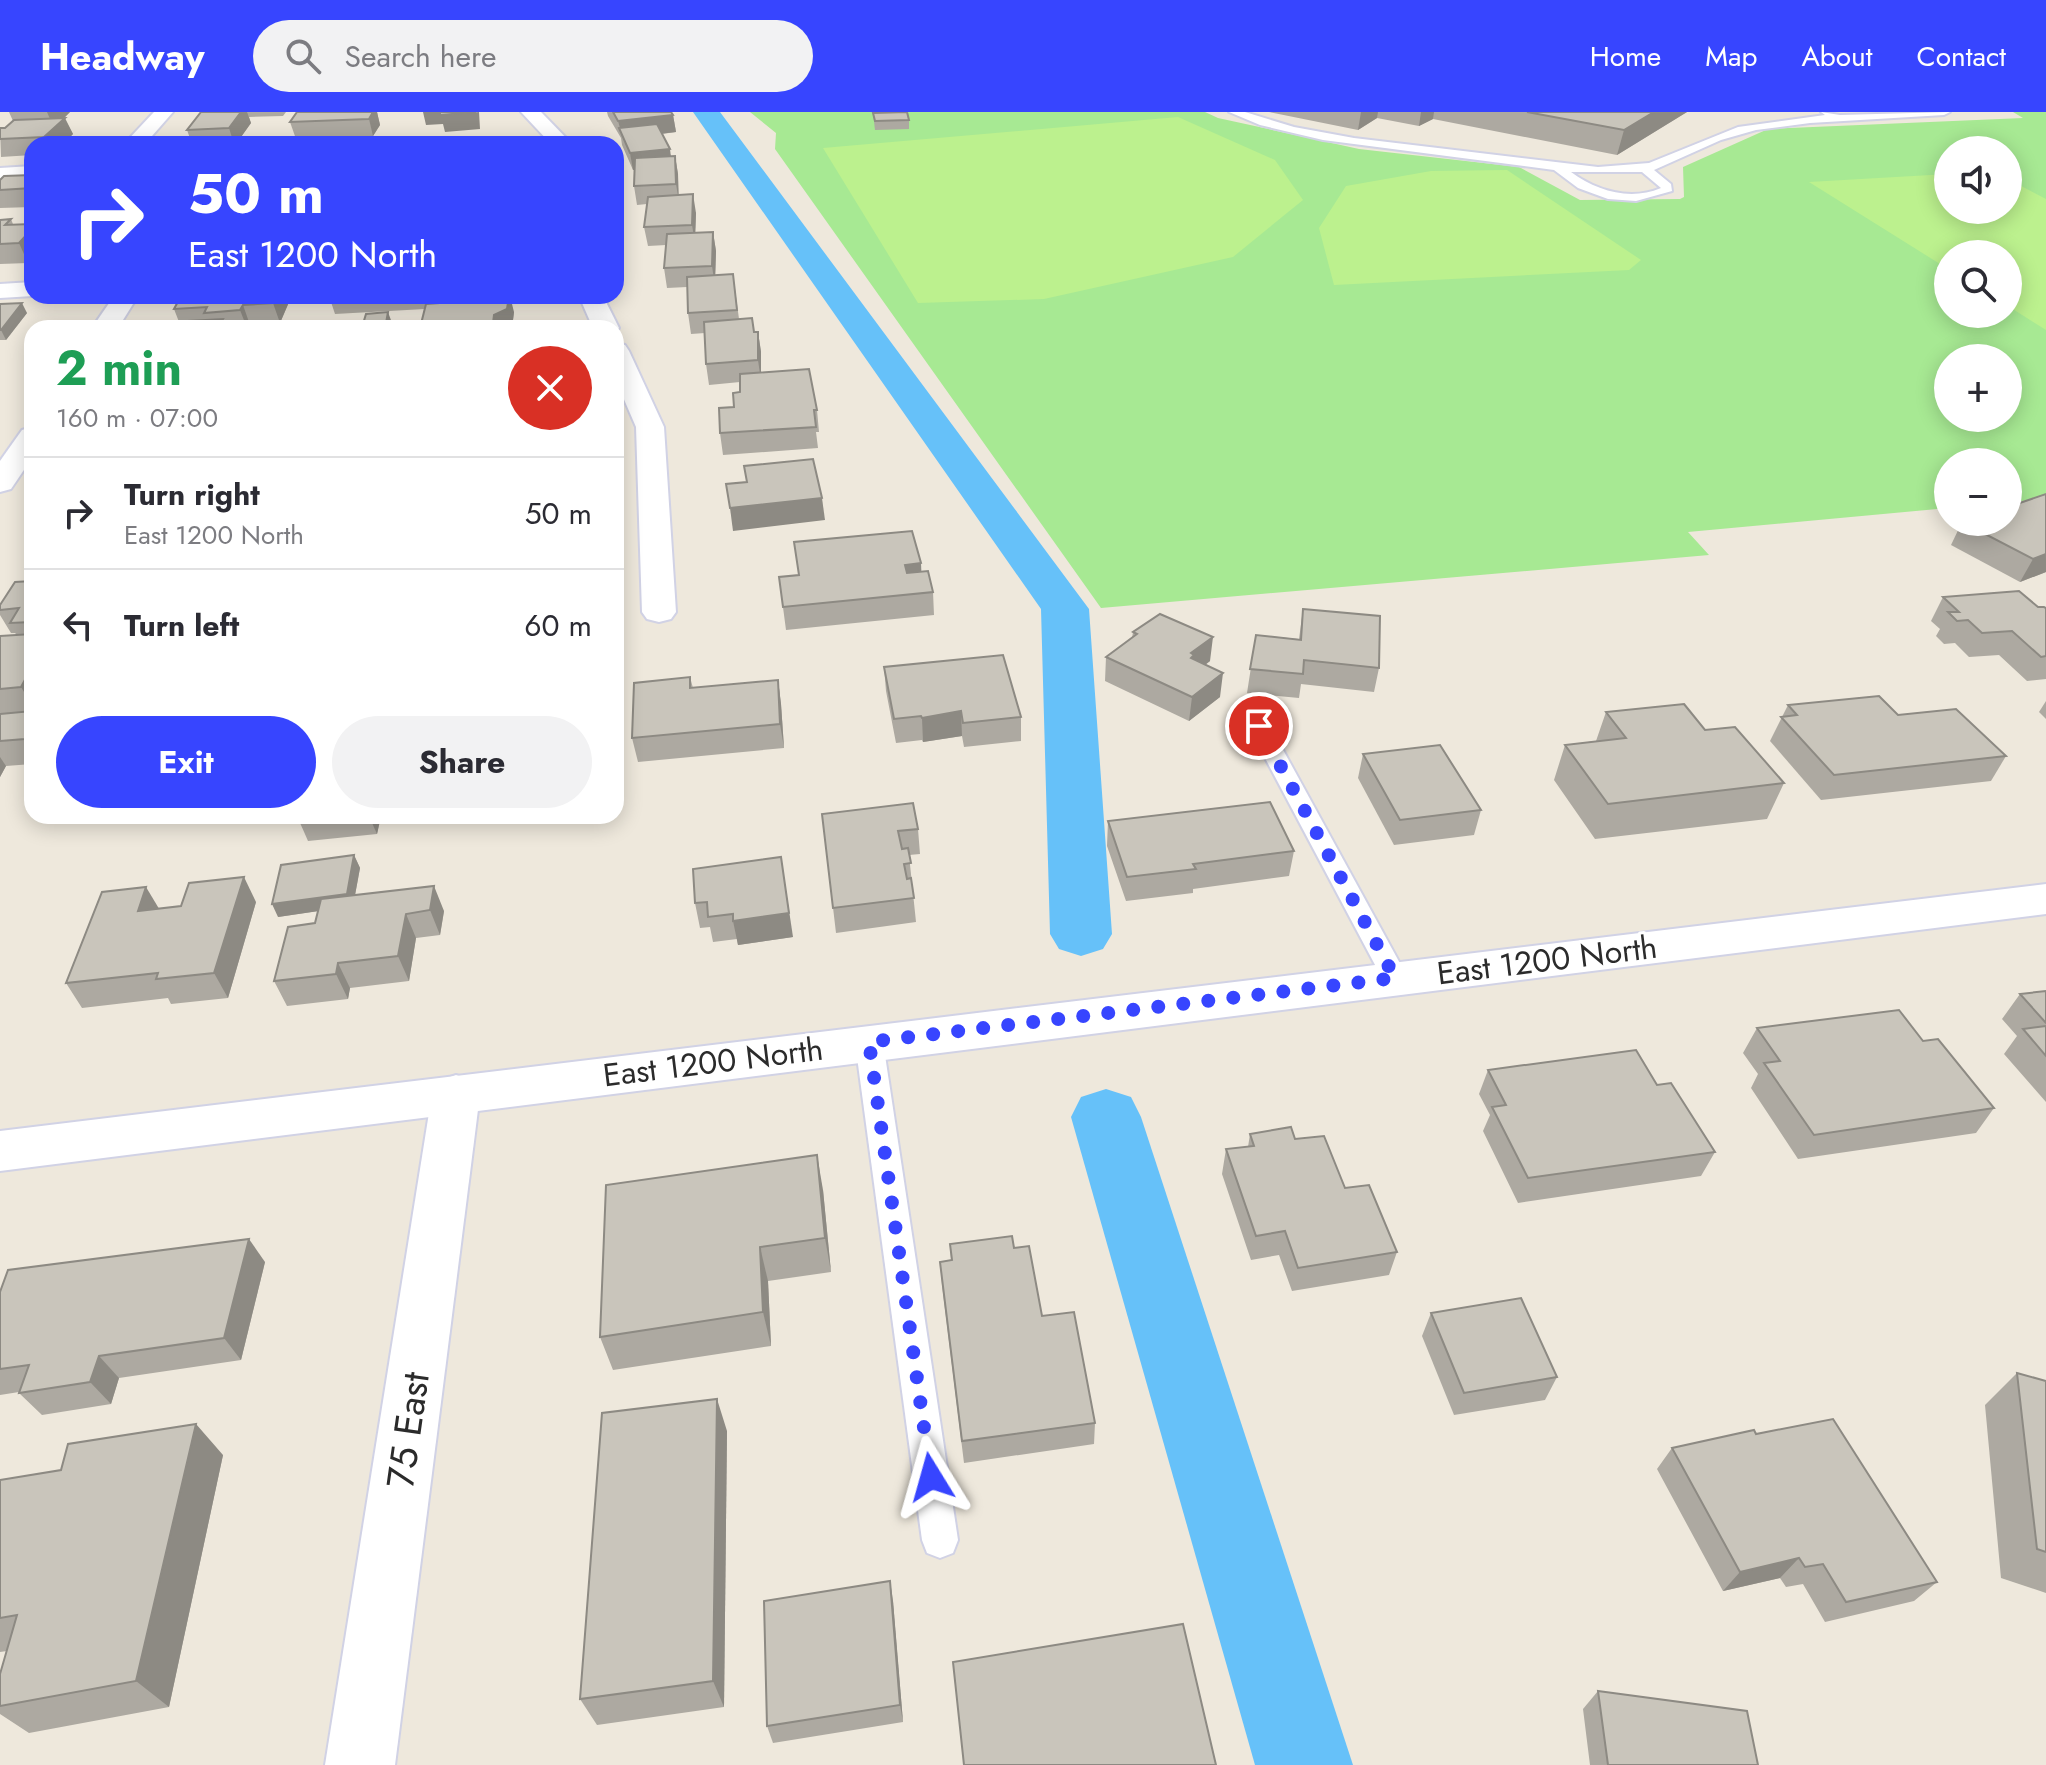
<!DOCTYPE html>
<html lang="en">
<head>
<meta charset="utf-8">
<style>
	:root { --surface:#fff; --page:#f2f2f3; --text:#2b2b33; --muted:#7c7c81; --line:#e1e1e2; --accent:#3745ff }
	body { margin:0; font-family:Jost,sans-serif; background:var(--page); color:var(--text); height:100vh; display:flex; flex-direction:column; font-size:30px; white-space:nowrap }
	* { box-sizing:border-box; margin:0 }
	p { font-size:26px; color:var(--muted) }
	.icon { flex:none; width:44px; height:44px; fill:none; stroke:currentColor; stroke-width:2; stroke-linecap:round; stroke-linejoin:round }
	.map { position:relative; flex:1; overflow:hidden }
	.drawer { position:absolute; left:24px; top:208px; width:600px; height:504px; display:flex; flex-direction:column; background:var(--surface); border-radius:24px; box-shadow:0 4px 20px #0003 }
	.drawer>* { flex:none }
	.banner { position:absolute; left:24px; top:24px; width:600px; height:168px; border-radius:24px; box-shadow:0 4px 20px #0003; background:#3745ff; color:#fff; overflow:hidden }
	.fabs { position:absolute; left:1934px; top:24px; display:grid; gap:16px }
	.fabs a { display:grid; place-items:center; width:88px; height:88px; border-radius:50%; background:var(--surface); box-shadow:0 4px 20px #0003; font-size:40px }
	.pin { position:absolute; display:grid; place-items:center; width:68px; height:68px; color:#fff; margin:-34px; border:4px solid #fff; border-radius:50%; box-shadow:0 2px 8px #0007 }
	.me { position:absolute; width:88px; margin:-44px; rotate:352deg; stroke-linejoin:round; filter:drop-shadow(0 0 6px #0008) }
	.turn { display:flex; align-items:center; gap:28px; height:168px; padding:0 32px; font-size:36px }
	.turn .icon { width:104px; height:104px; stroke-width:2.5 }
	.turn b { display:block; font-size:56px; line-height:68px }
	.round { display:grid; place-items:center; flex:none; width:84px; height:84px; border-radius:42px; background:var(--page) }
	.overview { display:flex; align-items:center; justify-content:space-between; height:136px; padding:0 32px }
	h1 { font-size:48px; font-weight:700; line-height:60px; color:#1e9e55 }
	.primary-button { display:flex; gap:16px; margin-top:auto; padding:16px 32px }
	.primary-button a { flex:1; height:92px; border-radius:48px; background:var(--accent); color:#fff; font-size:32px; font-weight:700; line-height:92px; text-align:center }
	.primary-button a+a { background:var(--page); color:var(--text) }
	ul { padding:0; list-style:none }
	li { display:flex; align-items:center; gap:24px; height:112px; padding:0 32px; border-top:2px solid var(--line) }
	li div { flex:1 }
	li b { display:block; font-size:30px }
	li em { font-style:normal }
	header { display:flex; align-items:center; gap:48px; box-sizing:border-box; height:112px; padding:0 40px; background:var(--accent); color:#fff }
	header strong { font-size:38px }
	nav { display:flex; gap:44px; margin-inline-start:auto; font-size:28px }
	.search { width:560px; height:72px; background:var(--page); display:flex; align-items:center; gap:20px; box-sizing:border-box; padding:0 28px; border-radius:44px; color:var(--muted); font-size:30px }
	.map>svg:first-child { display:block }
	.green { fill:#a7e993; fill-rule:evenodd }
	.pitch { fill:#bcf18e }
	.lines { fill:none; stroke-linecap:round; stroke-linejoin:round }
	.canal { fill:#66c1f9; fill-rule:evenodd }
	.lane-casing { stroke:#d1d2e5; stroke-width:4 }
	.street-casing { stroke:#d1d2e5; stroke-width:4 }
	.secondary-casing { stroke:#d1d2e5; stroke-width:4 }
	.lane { fill:#fff; fill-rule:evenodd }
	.street { fill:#fff; fill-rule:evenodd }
	.secondary { fill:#fff; fill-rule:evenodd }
	.wall { fill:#ada9a1 }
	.shaded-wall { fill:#8d8a83 }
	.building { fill:#c9c5bb; stroke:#8d8a83; stroke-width:2 }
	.route { stroke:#3745ff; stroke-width:14; stroke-dasharray:0 25.2 }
	.labels { text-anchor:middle; stroke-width:6; stroke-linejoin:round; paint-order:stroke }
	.street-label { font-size:32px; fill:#2b2b2b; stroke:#fff }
	.near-street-label { font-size:38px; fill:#2b2b2b; stroke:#fff }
</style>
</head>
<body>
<header>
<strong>Headway</strong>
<div class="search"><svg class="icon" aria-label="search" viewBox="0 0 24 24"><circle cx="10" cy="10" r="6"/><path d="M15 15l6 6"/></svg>Search here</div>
<nav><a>Home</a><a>Map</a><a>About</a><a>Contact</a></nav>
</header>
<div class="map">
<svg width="2046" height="1653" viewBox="0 0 2046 1653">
	<rect width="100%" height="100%" fill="#eee8dc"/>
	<path class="green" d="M750 0H1205L1218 6 1359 37 1519 55 1580 88 1680 87 1684 85 1683 55 1768 17 2023 6 2013 0H2046V387L2008 390V350H1948V396L1688 420 1709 443 1101 496 775 37 776 21ZM1948 38H2008V98H1948ZM1948 142H2008V202H1948ZM1948 246H2008V306H1948Z"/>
	<g class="pitch">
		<polygon points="1178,5 1275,48 1303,88 1233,145 1044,187 918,191 823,36"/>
		<polygon points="1507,58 1641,148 1629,158 1334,173 1319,116 1346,74 1431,59"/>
		<polygon points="1948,62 1948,98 2008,98 2008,67 2046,87 2046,218 2008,194 2008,142 1948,142 1948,157 1809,70"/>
	</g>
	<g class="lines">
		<g class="canal">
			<polygon points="693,0 720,0 1089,497 1112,822 1103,837 1081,844 1059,837 1050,822 1041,497"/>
			<polygon points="1106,977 1131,985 1141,1005 1353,1653 1255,1653 1071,1005 1081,985"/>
		</g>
		<defs>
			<g id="lane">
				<path d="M1229 0H1245L1294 15 1354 26 1598 55 1649 51 1738 15 1825 3 1821 0 1840 3 1950 0 1944 3 1810 11 1756 18 1721 28 1654 58 1671 72 1672 79 1636 89 1608 87 1578 76 1554 58 1323 28 1260 13ZM1571 60H1642L1661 76C1630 89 1597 79 1571 60Z"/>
				<polygon points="1259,607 1270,614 1408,866 1404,873 1395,876 1386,873 1382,866 1248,614"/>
				<polygon points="869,919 879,923 883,930 958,1428 953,1441 940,1446 927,1441 922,1428 855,930 859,923"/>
			</g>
			<g id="street">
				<polygon points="154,0 173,0 145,32 124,32"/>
				<polygon points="521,0 541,0 572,32 551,32"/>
				<polygon points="32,54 32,66 0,68 0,56"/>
				<polygon points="32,170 33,184 0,186 0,172"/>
				<polygon points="114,184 138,184 118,216 92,216"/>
				<polygon points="579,184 603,184 619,216 616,220 616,216 593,216"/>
				<polygon points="616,231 625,233 629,239 664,315 676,500 671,507 659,510 647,507 642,500 636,315 616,269"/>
				<polygon points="32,315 32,346 11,377 0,380 0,349 22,318"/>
				<polygon points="456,963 473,969 480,982 395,1653 325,1653 432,982 439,969"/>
			</g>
			<polygon id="secondary" points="2046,772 2046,802 0,1059 0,1019"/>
		</defs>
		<use href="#lane" class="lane-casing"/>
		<use href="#street" class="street-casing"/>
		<use href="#secondary" class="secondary-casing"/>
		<use href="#lane" class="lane"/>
		<use href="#street" class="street"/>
		<use href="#secondary" class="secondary"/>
	</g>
	<g class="wall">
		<polygon points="9,0 70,0 64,6 73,22 63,32 32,32 32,43 1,45 0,16 5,16 13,9"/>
		<polygon points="201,0 286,0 283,4 249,5 251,11 236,32 192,32 187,18"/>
		<polygon points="297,0 377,0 380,13 373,24 296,27 290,10"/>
		<polygon points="607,0 671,0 673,3 676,20 662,22 671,44 675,44 678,62 678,83 696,101 695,121 713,120 716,139 715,163 733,162 739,207 754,220 758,220 761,240 761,260 817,298 819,320 816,320 818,336 723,343 720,321 740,280 740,270 709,273 706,252 705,221 691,222 688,201 687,175 667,176 664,156 666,133 648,134 644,115 647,92 637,93 634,74 635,58 633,58 622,33 621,26 608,4"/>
		<polygon points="1269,0 1687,0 1617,43 1433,7 1419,14 1377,6 1358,18"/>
		<polygon points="873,1 909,8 909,17 875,18"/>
		<polygon points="32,63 32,95 0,96 0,68"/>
		<polygon points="11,107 28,151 0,152 0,108"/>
		<polygon points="181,184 289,190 280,211 250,213 249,216 166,216 179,210 174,197"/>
		<polygon points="329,184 439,184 436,192 514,200 512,216 420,216 425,197 335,202"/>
		<polygon points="0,192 27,201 6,228 0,228"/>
		<polygon points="2046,382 2046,460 2020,470 1951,433 1962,410"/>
		<polygon points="921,451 921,460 933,480 934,503 786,518 779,465"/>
		<polygon points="32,469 32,652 6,654 0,665 0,524 17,523 15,521 11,521 0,503 0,493"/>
		<polygon points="1943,485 2046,496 2046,567 2027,569 1999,543 1969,545 1955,531 1944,532 1936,524 1940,517 1931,509"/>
		<polygon points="1303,497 1379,556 1374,580 1301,572 1299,586 1247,581 1256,523 1299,527"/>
		<polygon points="1133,520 1210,549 1205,553 1220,585 1189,609 1105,569 1106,545 1132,526"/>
		<polygon points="884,555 1021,605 1021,629 964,635 962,624 923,630 922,628 896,631 886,579"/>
		<polygon points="690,565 693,576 778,568 781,592 784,636 638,650 632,626"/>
		<polygon points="2046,589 2046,607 2039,600"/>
		<polygon points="1788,593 1898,603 2006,644 1991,669 1821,688 1770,629"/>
		<polygon points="1606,600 1705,618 1784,671 1767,707 1595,727 1554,668 1565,633 1596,629"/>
		<polygon points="1363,642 1481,698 1474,723 1394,733 1358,666"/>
		<polygon points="822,702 918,717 920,742 909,743 916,810 836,821"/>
		<polygon points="297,704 381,704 377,722 308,729"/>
		<polygon points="1108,709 1294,739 1289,764 1193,777 1193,781 1126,789 1107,734"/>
		<polygon points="354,743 360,756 355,783 444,799 440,823 416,826 409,869 350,876 348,887 287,894 274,869 315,811 318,799 278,805"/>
		<polygon points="693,757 793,825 738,833 737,827 713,830 710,815 700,816 695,791"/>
		<polygon points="256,790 228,886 171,892 168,886 82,896 66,871 159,797"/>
		<polygon points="2046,879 2046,990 2004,942 2017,924 2002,907 2020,882"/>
		<polygon points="1757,916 1994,996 1976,1021 1798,1047 1751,976 1758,962 1743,941"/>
		<polygon points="1488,958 1657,973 1715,1040 1701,1064 1518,1091 1483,1019 1490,1003 1479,982"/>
		<polygon points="1250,1022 1295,1027 1345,1076 1397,1140 1389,1163 1292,1179 1279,1143 1251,1148 1222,1062 1226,1037 1248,1035"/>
		<polygon points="823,1078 831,1160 768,1169 771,1234 613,1258 600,1225"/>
		<polygon points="950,1132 1014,1136 1042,1204 1095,1311 1094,1332 964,1351 942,1173 940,1150 951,1148"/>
		<polygon points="265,1150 241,1248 119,1266 111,1292 42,1303 19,1281 19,1280 0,1283 0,1180"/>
		<polygon points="1431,1201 1557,1265 1545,1288 1454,1303 1422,1224"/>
		<polygon points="2017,1261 2046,1269 2046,1481 2001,1466 1985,1293"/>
		<polygon points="727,1319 724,1595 597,1613 580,1587"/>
		<polygon points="1756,1322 1937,1470 1914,1489 1825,1510 1803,1472 1786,1475 1780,1466 1723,1479 1657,1357 1672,1336"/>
		<polygon points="223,1343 169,1595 29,1621 0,1602 0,1562 7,1539 0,1540 0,1368"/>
		<polygon points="893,1489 903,1610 773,1631 767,1614"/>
		<polygon points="1598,1579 1758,1653 1590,1653 1583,1597"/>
	</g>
	<g class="shaded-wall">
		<polygon points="47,0 70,0 54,16"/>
		<polygon points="241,0 247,0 251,11 236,32 234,32 229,16"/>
		<polygon points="373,0 377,0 380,13 373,24 369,7"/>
		<polygon points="423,0 442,0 442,3 479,0 480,17 445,20 443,12 426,13"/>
		<polygon points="1361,0 1378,0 1377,6 1358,18"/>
		<polygon points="1421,0 1434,0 1433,7 1419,14"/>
		<polygon points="1654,0 1687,0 1617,43 1624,18"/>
		<polygon points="673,3 676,20 624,26 620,16 618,9"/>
		<polygon points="65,6 73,22 63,32 47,32 44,25"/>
		<polygon points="670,37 672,54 633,58 630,41"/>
		<polygon points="675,44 678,62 679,90 676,72"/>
		<polygon points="693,82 696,101 695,131 692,113"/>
		<polygon points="32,117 32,146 28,151 19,131"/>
		<polygon points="713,120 716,139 715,174 712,154"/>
		<polygon points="276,184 287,184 289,190 280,211 273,191"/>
		<polygon points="431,184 439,184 435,196"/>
		<polygon points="509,184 510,184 514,200 512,216 494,216 493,211 494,203"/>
		<polygon points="22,191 27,201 6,228 1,218"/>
		<polygon points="243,193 250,213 249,216 247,216 240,198"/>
		<polygon points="388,200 392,211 390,216 364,216 363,212"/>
		<polygon points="223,207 227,216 218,216"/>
		<polygon points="758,220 761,240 761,269 758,248"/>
		<polygon points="822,386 825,408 733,419 730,396"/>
		<polygon points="2046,442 2046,460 2020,470 2033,447"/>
		<polygon points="921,451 922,475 907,476 905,453"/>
		<polygon points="1213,525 1210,549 1193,562 1191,541"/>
		<polygon points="32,555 32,593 21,575"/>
		<polygon points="1223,561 1220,585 1189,609 1192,585"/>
		<polygon points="778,568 781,592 784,636 780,612"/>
		<polygon points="961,599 962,624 923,630 922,606"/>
		<polygon points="32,614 32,640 25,627"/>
		<polygon points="0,645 6,654 0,665"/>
		<polygon points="369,704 381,704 377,722"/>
		<polygon points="354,743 360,756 353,794 278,805 272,792"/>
		<polygon points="781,745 793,825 738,833 733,809"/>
		<polygon points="244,765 256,790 228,886 214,861"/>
		<polygon points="434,774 444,799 440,823 430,798"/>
		<polygon points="146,775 161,800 138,799"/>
		<polygon points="406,802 416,826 409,869 398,844"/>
		<polygon points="338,851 350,876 348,887 336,862"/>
		<polygon points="817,1043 823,1078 831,1160 825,1126"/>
		<polygon points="249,1127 265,1150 241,1248 224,1226"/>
		<polygon points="760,1135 768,1169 771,1234 763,1200"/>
		<polygon points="99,1244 119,1266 111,1292 90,1270"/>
		<polygon points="717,1287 727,1319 724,1595 713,1569"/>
		<polygon points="196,1312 223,1343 169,1595 136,1569"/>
		<polygon points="1799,1446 1780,1466 1723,1479 1740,1460"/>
		<polygon points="890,1469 893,1489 903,1610 900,1593"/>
	</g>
	<g class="building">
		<polygon points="201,0 241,0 229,16 187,18"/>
		<polygon points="297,0 373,0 369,7 290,10"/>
		<polygon points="440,0 476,0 440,3"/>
		<polygon points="613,0 671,0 673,3 618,9"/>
		<polygon points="907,0 909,8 875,9 873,1"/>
		<polygon points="1527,0 1654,0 1624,18"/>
		<polygon points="65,6 44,25 0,27 0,16 5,16 14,8"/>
		<polygon points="657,12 670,37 630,41 619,16"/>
		<polygon points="675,44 676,72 634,74 635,46"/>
		<polygon points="32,63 32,76 0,78 0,68 4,64"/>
		<polygon points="693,82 692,113 644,115 648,85"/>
		<polygon points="11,107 5,113 32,112 32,117 19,131 0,132 0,108"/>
		<polygon points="713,120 712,154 664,156 667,122"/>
		<polygon points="733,162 737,198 688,201 687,165"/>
		<polygon points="181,184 276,184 273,191 243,193 240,198 204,201 207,195 174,197"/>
		<polygon points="468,184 509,184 507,197 494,203 493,211 420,216 426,192 467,189"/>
		<polygon points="22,191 1,218 0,218 0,192"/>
		<polygon points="388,200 386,211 363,212 366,202"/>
		<polygon points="752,206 754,220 758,220 758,248 706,252 704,210"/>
		<polygon points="223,207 218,216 166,216 169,210"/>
		<polygon points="809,257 817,298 814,298 816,315 720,321 719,296 734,295 733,281 740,280 740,262"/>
		<polygon points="813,347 822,386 730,396 726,372 747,370 744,354"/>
		<polygon points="2046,382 2046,442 2033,447 1962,410 2008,410 2008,395"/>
		<polygon points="912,419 921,451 905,453 907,461 928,459 933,480 783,495 779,465 799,463 794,430"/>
		<polygon points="32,469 32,510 10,511 19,496 0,498 0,493 15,470"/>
		<polygon points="2019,479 2038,495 2044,495 2046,496 2046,544 2041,545 2012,519 1982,521 1968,508 1957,509 1948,500 1959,500 1943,485"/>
		<polygon points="1303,497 1380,504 1379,556 1304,548 1303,562 1250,557 1256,523 1301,528"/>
		<polygon points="1160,502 1213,525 1191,541 1194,543 1191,546 1223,561 1192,585 1106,545 1137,522 1133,520"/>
		<polygon points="32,522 32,555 21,575 0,577 0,524"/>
		<polygon points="1003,543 1021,605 963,611 961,599 922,606 921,604 894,607 884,555"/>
		<polygon points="690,565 690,576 778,568 780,612 632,626 634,571"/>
		<polygon points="1879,584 1898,603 1956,597 2006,644 1834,663 1781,605 1797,603 1788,593"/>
		<polygon points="1684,592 1705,618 1735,615 1784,671 1608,692 1565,633 1626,626 1606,600"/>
		<polygon points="32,599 32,614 25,627 0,629 0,602"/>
		<polygon points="1440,633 1481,698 1400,708 1363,642"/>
		<polygon points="1270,690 1294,739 1193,752 1196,757 1127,765 1108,709"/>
		<polygon points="913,691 918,717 898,719 902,737 908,736 911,751 904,752 907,767 911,766 914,786 833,796 822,702"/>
		<polygon points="354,743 347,782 272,792 281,753"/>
		<polygon points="781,745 789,801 733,809 733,802 708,805 707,790 695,791 693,757"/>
		<polygon points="244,765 214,861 156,867 158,861 66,871 102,780 146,775 138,799 181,794 189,771"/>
		<polygon points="434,774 430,798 406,802 398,844 338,851 336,862 274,869 288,815 315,811 321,787"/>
		<polygon points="2046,879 2046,911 2020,882"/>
		<polygon points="1899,898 1923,929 1938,927 1994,996 1814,1023 1764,951 1780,949 1757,916"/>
		<polygon points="2046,914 2046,944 2023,917"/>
		<polygon points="1636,938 1657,973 1671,971 1715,1040 1528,1066 1492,995 1506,993 1488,958"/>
		<polygon points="1291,1015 1295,1027 1324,1024 1345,1076 1369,1073 1397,1140 1298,1156 1285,1119 1256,1124 1226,1037 1254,1034 1250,1022"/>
		<polygon points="817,1043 825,1126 760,1135 763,1200 600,1225 606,1073"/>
		<polygon points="1012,1124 1014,1136 1029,1134 1042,1204 1074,1200 1095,1311 962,1329 940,1150 952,1148 950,1132"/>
		<polygon points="249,1127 224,1226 99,1244 90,1270 19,1281 29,1253 0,1257 0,1180 8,1158"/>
		<polygon points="1521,1186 1557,1265 1464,1281 1431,1201"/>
		<polygon points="2017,1261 2046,1269 2046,1440 2037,1437"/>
		<polygon points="717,1287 713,1569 580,1587 602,1301"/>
		<polygon points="1833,1307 1937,1470 1846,1490 1823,1452 1805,1455 1799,1446 1740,1460 1672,1336 1754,1318 1756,1322"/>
		<polygon points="196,1312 136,1569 0,1594 0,1562 17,1503 0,1506 0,1368 61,1358 68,1332"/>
		<polygon points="890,1469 900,1593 767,1614 764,1489"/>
		<polygon points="1183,1512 1216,1653 964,1653 953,1550"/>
		<polygon points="1598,1579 1747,1599 1758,1653 1608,1653"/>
	</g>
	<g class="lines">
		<polyline class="route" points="931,1365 869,930 1395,866 1259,614"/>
	</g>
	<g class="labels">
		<g class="street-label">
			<text transform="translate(1547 848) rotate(-7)" y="11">East 1200 North</text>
			<text transform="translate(713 950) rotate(-7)" y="11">East 1200 North</text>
		</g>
		<g class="near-street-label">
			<text transform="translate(408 1318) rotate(-82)" y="13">75 East</text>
		</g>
	</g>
</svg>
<div class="fabs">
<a><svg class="icon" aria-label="sound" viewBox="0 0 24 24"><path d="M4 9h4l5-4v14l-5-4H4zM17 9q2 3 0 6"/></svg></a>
<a><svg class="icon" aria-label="search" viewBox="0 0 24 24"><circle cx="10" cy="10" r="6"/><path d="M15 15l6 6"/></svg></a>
<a>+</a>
<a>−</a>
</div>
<div class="pin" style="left:1259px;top:614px;background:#d93025"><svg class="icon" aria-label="arrive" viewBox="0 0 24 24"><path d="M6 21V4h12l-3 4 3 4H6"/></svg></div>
<svg class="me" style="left:931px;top:1365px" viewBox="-20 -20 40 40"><path d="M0-17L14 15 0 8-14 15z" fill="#3745ff" stroke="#fff" stroke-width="4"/></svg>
<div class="banner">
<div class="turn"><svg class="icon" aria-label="right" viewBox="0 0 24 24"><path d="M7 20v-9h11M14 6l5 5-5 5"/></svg><div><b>50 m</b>East 1200 North</div></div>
</div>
<section class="drawer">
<div class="overview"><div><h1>2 min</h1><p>160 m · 07:00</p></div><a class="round" style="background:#d93025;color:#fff"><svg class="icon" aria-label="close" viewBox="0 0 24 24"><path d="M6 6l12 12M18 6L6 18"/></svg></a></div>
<ul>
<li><svg class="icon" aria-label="right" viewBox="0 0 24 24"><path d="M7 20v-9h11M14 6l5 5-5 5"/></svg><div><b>Turn right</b><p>East 1200 North</p></div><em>50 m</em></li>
<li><svg class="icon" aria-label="left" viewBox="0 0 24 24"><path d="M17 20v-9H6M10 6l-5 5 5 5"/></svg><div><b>Turn left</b></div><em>60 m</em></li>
</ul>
<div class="primary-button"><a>Exit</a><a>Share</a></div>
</section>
</div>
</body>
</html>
